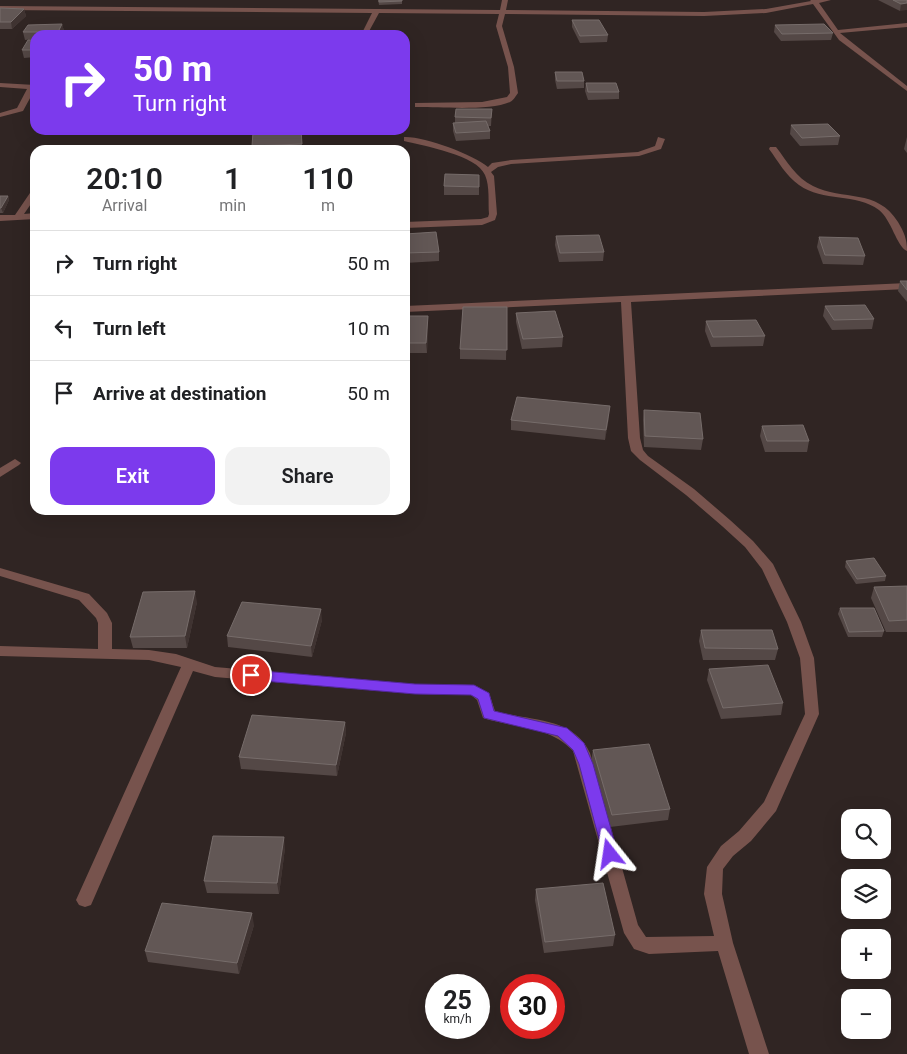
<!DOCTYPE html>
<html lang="en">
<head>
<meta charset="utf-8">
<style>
	:root { --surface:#fff; --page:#f2f2f2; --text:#202124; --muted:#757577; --line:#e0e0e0; --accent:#7c3aed }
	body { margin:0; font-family:Roboto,sans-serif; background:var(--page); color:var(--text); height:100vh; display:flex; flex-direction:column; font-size:19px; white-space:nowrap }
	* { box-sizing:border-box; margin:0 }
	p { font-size:16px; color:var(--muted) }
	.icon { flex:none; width:28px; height:28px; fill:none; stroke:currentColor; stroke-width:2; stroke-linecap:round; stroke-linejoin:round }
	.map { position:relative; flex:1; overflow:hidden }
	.panel { position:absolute; left:30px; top:145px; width:380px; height:370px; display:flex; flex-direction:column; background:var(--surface); border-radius:15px; box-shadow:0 5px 20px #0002 }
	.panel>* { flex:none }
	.top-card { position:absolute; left:30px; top:30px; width:380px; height:105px; border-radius:15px; box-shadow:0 5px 20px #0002; background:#7c3aed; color:#fff; overflow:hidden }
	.buttons { position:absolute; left:841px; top:809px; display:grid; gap:10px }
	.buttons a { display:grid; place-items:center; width:50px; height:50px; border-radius:10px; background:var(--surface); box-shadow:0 5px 20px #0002; font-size:25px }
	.speed { position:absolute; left:425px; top:974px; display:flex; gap:10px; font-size:25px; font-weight:700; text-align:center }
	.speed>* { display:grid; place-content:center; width:65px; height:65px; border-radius:50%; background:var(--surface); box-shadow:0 5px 20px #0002; line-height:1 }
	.speed small { font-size:12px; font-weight:400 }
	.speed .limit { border:8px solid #d22; background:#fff; color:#111 }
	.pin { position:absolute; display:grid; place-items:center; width:42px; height:42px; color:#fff; margin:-21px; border:2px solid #fff; border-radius:50%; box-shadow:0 1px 5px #0007 }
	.me { position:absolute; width:55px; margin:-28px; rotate:345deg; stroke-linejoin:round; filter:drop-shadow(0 0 4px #0008) }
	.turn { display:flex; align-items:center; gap:18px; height:105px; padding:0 20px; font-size:22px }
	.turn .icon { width:65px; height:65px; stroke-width:2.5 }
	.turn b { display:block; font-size:35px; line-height:42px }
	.eta { display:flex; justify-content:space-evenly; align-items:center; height:85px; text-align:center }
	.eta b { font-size:30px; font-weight:600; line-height:35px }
	.cta { display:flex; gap:10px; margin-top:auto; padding:10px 20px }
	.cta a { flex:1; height:58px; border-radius:15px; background:var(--accent); color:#fff; font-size:20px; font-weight:600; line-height:58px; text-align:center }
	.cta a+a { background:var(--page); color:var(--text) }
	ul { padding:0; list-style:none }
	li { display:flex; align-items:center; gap:15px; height:65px; padding:0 20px; border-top:1px solid var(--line) }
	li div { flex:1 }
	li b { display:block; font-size:19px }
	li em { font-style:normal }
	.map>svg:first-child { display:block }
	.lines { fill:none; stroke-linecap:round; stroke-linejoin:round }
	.minor { fill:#77534d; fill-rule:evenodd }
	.wall { fill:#544846 }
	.shaded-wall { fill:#3f3331 }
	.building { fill:#625755; stroke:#766c6a }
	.route { fill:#7c3aed; stroke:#51269a }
</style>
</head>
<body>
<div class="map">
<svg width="907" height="1054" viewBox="0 0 907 1054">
	<rect width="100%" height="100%" fill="#302523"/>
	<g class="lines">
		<g class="minor">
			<path d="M502 0H508L506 10 704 12 766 9 811 1 810 0H831L819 3 838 30 907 23V27L840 33 907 86V91L839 40 813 4 766 13 704 16 505 14 502 26 514 67 518 93C515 97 514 100 510 102 490 111 441 107 418 107H415V103L482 102 507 97 510 93 508 67 496 26 499 14 379 13 367 35H361L372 13 0 10V6L500 10Z"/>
			<polygon points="0,83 35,85 35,89 23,111 0,117 0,113 17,108 27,89 0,87"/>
			<path d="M404 137C424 136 472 154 488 167L492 163 511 160 638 152 655 146 658 137 665 139 661 149 639 156 511 164 498 167 491 172 494 176 497 214 495 220 482 225 405 228V222L481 219 488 217 489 214C488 203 490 186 485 175 477 155 424 146 404 141Z"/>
			<path d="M770 147H776C787 161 796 178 813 186 843 201 877 188 898 222 904 232 907 239 907 251 897 247 891 219 879 210 856 193 823 202 799 185 786 176 778 161 769 149Z"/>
			<polygon points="32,190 35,190 35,198 24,214 35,213 35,219 0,221 0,215 15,215"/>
			<path d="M907 283V289L631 302 640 438 643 450 648 456 694 489 730 520 753 541 773 564 801 622 814 658 819 714 776 811 751 841 733 856 723 869 722 894 733 943 769 1054H749L718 951 649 954 634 949 624 933 573 751C550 726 514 728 483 718L477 700 471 695 415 694 215 677 193 671 91 905 85 907 79 905 76 900 181 667 149 660 0 656V646L98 649V623L96 618 79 600 0 576V568L89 594 107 613 112 623V649L149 650 176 654 215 667 415 684 474 685 489 693 495 711C528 721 573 716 590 753L638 925 646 937 714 936 704 894 707 867 721 846 739 831 764 802 805 714 800 658 787 622 762 569 745 547 722 526 686 495 640 460 631 451 628 438 621 302 405 312V306Z"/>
			<polygon points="15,459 21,463 19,465 0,477 0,468"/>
		</g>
	</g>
	<g class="wall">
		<polygon points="378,0 402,0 402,4 379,5"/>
		<polygon points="878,0 907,0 900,11"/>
		<polygon points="0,8 24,9 26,16 12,29 0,29"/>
		<polygon points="572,20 608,35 607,42 580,43 572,27"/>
		<polygon points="62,24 64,31 62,35 35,35 35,39 25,40 23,32"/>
		<polygon points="775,25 833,33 831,40 781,41 774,32"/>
		<polygon points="35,40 35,57 24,58 22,50"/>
		<polygon points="555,72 584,81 584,88 557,89 555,80"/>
		<polygon points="586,83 619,92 619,99 588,100 585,91"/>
		<polygon points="492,109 491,126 488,126 490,131 490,139 456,141 453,131 453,123 455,123 455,117"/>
		<polygon points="791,125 840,136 838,145 800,146 790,134"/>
		<polygon points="333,130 378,130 334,133"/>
		<polygon points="907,137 907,153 904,149"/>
		<polygon points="302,139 302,150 253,150 252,146"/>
		<polygon points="479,175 479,195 444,195 444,186"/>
		<polygon points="0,196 8,196 9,200 3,213 0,213"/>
		<polygon points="405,234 439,252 439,261 405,263"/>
		<polygon points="556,236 604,252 603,261 559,262 555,245"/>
		<polygon points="819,237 865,256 863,265 823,264 817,247"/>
		<polygon points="900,281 907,281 907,302 898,291"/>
		<polygon points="825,306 874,319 872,329 832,330 823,316"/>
		<polygon points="507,307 506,360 460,359 460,349"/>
		<polygon points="516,313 563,337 562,347 522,349 516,322"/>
		<polygon points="405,316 428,316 427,353 405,353"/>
		<polygon points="706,321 765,336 763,346 711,347 705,331"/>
		<polygon points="644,410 703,439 701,450 644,447 643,420"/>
		<polygon points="609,417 605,440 511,430 511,420"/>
		<polygon points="762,426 809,441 807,452 765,452 760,436"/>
		<polygon points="846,561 886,576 885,581 856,584 845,567"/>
		<polygon points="907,586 907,632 886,632 871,598 874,587"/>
		<polygon points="197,602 187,648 133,648 130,637"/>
		<polygon points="840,608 884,631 882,637 848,637 838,614"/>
		<polygon points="322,620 312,657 228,647 227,636"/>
		<polygon points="701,630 778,649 775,660 703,660 699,641"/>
		<polygon points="709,669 783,703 781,715 721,719 707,680"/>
		<polygon points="345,722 346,733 337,776 241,769 239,757"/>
		<polygon points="593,750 670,809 668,820 610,827 591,761"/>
		<polygon points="285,848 279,894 207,893 204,881"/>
		<polygon points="536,889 615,935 613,946 544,953 535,900"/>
		<polygon points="254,925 239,974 148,962 145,951"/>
	</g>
	<g class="shaded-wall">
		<polygon points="907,3 907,10 900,11 901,4"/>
		<polygon points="24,9 26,16 12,29 11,22"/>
		<polygon points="62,24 64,31 62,35 59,35 58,32"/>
		<polygon points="8,196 9,200 3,213 1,208"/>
		<polygon points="428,316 428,326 427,353 426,343"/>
		<polygon points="610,406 609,417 605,440 606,430"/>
		<polygon points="195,591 197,602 187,648 185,636"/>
		<polygon points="321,609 322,620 312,657 311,646"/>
		<polygon points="345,722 346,733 337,776 336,765"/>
		<polygon points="284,837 285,848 279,894 277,883"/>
		<polygon points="252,913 254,925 239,974 237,963"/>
	</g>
	<g class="building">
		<polygon points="379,0 402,0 402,1 379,2"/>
		<polygon points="893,0 907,0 907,3 901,4"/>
		<polygon points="0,8 24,9 11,22 0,22"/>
		<polygon points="572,20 599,20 608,35 580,36"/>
		<polygon points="62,24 58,32 23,32 28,25"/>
		<polygon points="824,24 833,33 782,34 775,25"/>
		<polygon points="28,40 35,40 35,50 22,50"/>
		<polygon points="555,72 582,72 584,81 557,81"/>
		<polygon points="586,83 616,83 619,92 588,92"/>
		<polygon points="456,109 492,109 491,118 455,117"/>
		<polygon points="486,121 490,131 456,133 453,123"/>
		<polygon points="828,124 840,136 802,138 791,125"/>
		<polygon points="301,130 302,144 252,146 253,132"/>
		<polygon points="445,174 479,175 479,187 444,186"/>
		<polygon points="0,196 8,196 1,208 0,208"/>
		<polygon points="436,232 439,252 405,253 405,234"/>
		<polygon points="599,235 604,252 560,253 556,236"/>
		<polygon points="819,237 858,238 865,256 825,255"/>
		<polygon points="900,281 907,281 907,290"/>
		<polygon points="865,305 874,319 834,320 825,306"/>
		<polygon points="463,307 507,307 507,350 460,349"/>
		<polygon points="555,311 563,337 523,339 516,313"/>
		<polygon points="405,316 428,316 426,343 405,343"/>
		<polygon points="756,320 765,336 713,337 706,321"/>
		<polygon points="517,397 610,406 606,430 511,420"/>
		<polygon points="644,410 700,413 703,439 645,436"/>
		<polygon points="803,425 809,441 767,441 762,426"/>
		<polygon points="874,558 886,576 857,579 846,561"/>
		<polygon points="907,586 907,620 889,621 874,587"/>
		<polygon points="195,591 185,636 130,637 143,592"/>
		<polygon points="242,602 321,609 311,646 227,636"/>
		<polygon points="840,608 874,608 884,631 849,632"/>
		<polygon points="701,630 772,630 778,649 705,648"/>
		<polygon points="768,665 783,703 723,708 709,669"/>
		<polygon points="252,715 345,722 336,765 239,757"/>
		<polygon points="649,744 670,809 612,815 593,750"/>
		<polygon points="213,836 284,837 277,883 204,881"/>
		<polygon points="603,883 615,935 545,942 536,889"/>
		<polygon points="162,903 252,913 237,963 145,951"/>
	</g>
	<polygon class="route" points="251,670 415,684 474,685 489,693 494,711 567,728 584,743 593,764 618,854 615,858 610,860 605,858 603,854 579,764 573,750 558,736 484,718 478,699 471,695 415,694 251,680 247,678 245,675 247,672"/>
</svg>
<div class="buttons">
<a><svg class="icon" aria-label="search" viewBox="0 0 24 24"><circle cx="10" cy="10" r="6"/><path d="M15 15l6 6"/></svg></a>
<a><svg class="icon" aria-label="layers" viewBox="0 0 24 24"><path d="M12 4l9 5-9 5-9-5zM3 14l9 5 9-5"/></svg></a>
<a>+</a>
<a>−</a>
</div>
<div class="speed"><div>25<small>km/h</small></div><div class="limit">30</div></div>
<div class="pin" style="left:251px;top:675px;background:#d93025"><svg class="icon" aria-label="arrive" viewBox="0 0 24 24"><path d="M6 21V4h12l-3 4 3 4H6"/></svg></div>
<svg class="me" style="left:610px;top:854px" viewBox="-20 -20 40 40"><path d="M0-17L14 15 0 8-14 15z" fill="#7c3aed" stroke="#fff" stroke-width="4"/></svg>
<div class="top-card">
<div class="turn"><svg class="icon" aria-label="right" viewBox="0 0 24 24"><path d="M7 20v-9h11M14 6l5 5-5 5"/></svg><div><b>50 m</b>Turn right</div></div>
</div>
<section class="panel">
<div class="eta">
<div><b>20:10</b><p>Arrival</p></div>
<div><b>1</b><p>min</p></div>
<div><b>110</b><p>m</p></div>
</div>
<ul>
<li><svg class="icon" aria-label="right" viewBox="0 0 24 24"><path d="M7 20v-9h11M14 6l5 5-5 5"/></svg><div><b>Turn right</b></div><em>50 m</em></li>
<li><svg class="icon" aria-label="left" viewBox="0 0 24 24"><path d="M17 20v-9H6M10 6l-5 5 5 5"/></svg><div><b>Turn left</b></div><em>10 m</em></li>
<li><svg class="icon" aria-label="arrive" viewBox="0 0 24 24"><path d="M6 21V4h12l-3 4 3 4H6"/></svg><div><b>Arrive at destination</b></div><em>50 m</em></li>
</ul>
<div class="cta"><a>Exit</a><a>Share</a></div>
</section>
</div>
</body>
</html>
